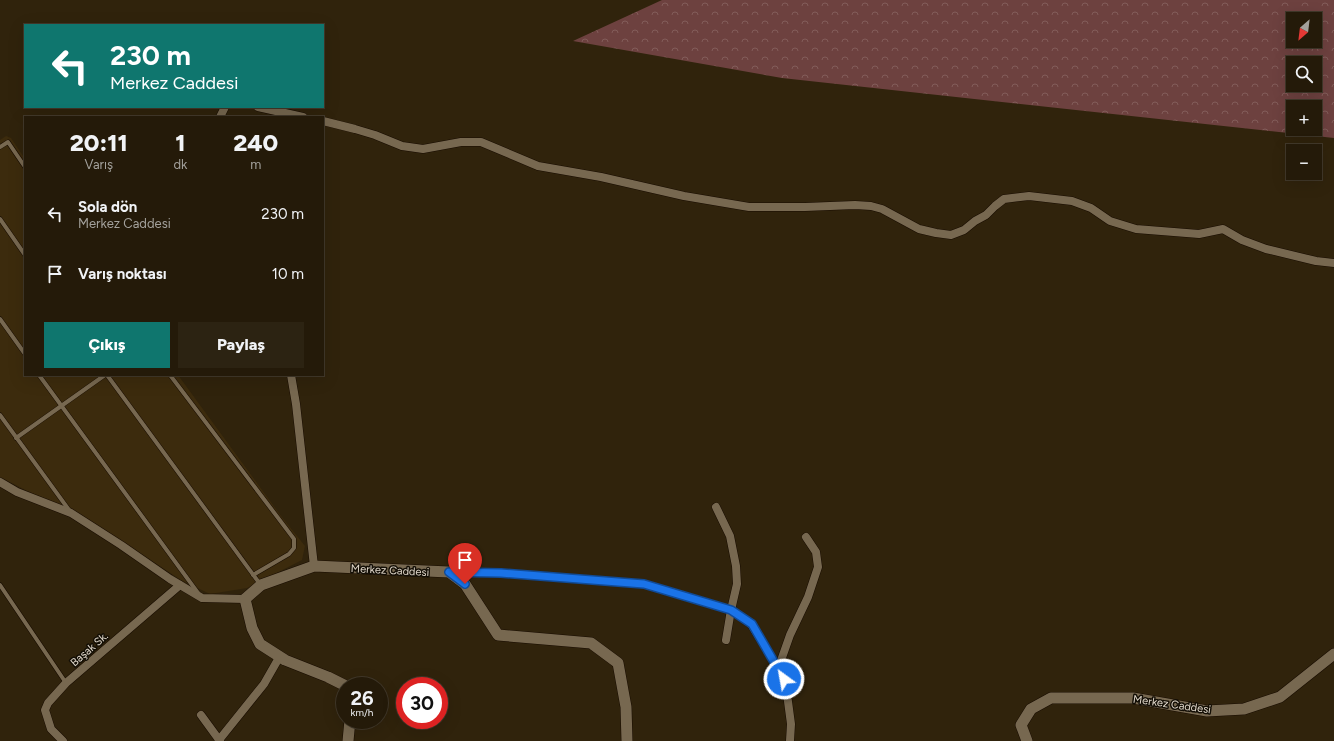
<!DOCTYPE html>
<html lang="tr">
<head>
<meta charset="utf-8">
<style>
	:root { --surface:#241a09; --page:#2c2312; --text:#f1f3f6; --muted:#a3a19c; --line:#41382a; --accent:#0f766e }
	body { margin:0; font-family:Figtree,sans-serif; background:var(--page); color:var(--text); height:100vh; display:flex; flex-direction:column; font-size:15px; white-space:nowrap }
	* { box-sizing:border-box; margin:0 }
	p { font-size:13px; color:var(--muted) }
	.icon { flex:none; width:22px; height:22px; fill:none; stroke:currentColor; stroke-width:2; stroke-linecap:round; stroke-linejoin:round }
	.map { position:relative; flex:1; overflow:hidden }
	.sheet { position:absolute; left:24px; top:116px; width:300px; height:260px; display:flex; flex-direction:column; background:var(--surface); border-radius:0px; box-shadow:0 4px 16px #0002,0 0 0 1px var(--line) }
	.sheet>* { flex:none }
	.top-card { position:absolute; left:24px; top:24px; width:300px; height:84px; border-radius:0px; box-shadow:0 4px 16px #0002,0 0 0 1px var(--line); background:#0f766e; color:#fff; overflow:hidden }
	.needle { width:26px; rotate:208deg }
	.buttons { position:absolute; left:1286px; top:12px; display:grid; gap:8px }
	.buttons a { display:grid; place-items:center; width:36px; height:36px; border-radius:0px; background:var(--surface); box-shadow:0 4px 16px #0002,0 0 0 1px var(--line); font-size:20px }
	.speed { position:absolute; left:336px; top:677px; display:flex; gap:8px; font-size:20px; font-weight:700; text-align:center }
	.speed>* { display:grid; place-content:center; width:52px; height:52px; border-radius:50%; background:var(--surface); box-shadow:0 4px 16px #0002,0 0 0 1px var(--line); line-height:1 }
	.speed small { font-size:10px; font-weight:400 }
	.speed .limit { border:6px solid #d22; background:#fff; color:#111 }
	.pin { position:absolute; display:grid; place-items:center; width:34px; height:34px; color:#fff; margin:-41px -17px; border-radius:50% 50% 50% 0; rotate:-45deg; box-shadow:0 0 4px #0007 }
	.pin .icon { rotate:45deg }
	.me { position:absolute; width:44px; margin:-22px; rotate:328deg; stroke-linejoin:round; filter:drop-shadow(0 0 3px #0008) }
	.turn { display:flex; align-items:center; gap:14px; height:84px; padding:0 20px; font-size:18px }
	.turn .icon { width:52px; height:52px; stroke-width:2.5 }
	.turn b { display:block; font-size:28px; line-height:34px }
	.eta { display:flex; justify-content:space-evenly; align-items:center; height:68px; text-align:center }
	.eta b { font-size:24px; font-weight:800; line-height:28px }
	.primary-button { display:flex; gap:8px; margin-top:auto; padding:8px 20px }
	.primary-button a { flex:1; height:46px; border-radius:0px; background:var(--accent); color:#fff; font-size:16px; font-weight:800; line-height:46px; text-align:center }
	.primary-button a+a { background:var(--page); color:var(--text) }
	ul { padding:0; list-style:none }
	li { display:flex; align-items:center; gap:12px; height:60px; padding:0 20px }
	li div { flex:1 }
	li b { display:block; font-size:15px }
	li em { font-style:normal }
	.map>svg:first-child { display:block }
	.built { fill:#3c2b0d }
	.forest { fill:url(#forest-crowns); fill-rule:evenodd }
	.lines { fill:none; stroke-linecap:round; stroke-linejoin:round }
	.service-casing { stroke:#180c00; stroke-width:5 }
	.minor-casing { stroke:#180c00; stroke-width:9 }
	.tertiary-casing { stroke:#180c00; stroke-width:12 }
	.service { stroke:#776850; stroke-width:4 }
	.minor { stroke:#776850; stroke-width:8 }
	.tertiary { stroke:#776850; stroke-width:11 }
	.route-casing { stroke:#114b97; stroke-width:10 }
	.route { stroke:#1a73e8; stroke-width:7 }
	.labels { text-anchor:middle; stroke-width:3; stroke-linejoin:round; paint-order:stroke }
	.street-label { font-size:11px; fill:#e1d8cb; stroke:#130e05 }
</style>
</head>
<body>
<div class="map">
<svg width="1334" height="741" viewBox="0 0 1334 741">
	<defs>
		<pattern id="forest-crowns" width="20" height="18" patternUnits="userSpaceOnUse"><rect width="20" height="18" fill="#6d413f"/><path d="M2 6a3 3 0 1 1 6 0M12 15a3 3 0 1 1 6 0" fill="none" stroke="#825c59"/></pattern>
	</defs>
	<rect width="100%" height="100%" fill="#30230c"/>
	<polygon class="built" points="6,136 11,138 25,159 25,375 178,375 281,516 305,546 302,560 247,588 210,594 181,580 94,523 43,499 0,477 0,140"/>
	<path class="forest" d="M662 0H1334V138L782 78 573 41ZM1293 19H1315V41H1293ZM1293 63H1315V85H1293ZM1293 107H1315V129H1293Z"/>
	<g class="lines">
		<defs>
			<g id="service">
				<polyline points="0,147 8,142 25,167"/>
				<polyline points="0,219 25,255"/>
				<polyline points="0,319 25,354"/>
				<polyline points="39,375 198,593"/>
				<polyline points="107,375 260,584"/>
				<polyline points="170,375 294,539 294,548 289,554 253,575"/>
				<polyline points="0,415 69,510"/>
				<polyline points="16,438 105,375"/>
				<polyline points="0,585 66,683"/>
			</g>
			<g id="minor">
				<polyline points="258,107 303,117"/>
				<polyline points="220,117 225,107"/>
				<polyline points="323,121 355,129 375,135 402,146 423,149 461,142 481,142 538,166 601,177 684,196 749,207 805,207 855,205 871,206 882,209 919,229 936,233 951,235 964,230 975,221 986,215 995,206 1004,199 1029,196 1072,201 1091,208 1110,221 1136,229 1199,234 1223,229 1242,240 1266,249 1316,261 1334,263"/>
				<polyline points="291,375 296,404 314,566"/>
				<polyline points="0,482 17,492 71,513 121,545 170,579 202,598 245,599"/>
				<polyline points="716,507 730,536 736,566 737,584 731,610 726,640"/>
				<polyline points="449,572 501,573 644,584 731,610 751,624 785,679 791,724 790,741"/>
				<polyline points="778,669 790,635 808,597 818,567 816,552 806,537"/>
				<polyline points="201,715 220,741"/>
				<polyline points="219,740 264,684 280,656"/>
				<polyline points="63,741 51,729 45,710 48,703 66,683 180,585"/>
			</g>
			<g id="tertiary">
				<polyline points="345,687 344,685 328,677 285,660 260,644 252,628 245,599 261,585 314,566 449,572 465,584 498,635 591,643 618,663 626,707 627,741"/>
				<polyline points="348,741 350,720"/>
				<polyline points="1027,741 1021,725 1031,709 1051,698 1133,698 1207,711 1244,709 1280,697 1334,654"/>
			</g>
		</defs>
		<use href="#service" class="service-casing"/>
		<use href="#minor" class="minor-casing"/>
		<use href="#tertiary" class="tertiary-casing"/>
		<use href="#service" class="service"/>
		<use href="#minor" class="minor"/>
		<use href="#tertiary" class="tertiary"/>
	</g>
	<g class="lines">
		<defs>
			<polyline id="route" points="465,584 449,572 501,573 644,584 731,610 752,624 784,679"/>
		</defs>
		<use href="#route" class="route-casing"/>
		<use href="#route" class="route"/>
	</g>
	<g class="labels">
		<g class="street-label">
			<text transform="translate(390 570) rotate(3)" y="4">Merkez Caddesi</text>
			<text transform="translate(89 649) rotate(-41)" y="4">Başak Sk.</text>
			<text transform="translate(1172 704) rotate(8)" y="4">Merkez Caddesi</text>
		</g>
	</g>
</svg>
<div class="buttons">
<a><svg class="needle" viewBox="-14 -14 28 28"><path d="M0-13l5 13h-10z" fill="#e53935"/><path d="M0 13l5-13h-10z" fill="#a3a19c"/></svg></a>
<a><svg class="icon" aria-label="search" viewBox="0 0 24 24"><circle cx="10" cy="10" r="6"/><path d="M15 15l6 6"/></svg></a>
<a>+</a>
<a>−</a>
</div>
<div class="speed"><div>26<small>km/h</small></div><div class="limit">30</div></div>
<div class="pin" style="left:465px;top:584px;background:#d93025"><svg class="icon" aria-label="arrive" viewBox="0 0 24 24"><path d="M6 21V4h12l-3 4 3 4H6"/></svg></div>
<svg class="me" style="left:784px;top:679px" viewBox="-20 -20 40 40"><circle r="17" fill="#1a73e8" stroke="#fff" stroke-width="3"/><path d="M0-11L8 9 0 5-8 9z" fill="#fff"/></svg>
<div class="top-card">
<div class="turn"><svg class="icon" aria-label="left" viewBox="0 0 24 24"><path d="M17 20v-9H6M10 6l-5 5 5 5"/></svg><div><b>230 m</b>Merkez Caddesi</div></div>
</div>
<section class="sheet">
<div class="eta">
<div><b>20:11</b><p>Varış</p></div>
<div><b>1</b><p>dk</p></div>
<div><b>240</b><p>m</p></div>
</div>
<ul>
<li><svg class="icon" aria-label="left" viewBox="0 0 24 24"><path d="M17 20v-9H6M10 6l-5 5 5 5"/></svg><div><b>Sola dön</b><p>Merkez Caddesi</p></div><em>230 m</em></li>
<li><svg class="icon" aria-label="arrive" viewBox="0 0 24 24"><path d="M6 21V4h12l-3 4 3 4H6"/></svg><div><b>Varış noktası</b></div><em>10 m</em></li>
</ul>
<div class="primary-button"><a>Çıkış</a><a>Paylaş</a></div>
</section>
</div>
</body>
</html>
